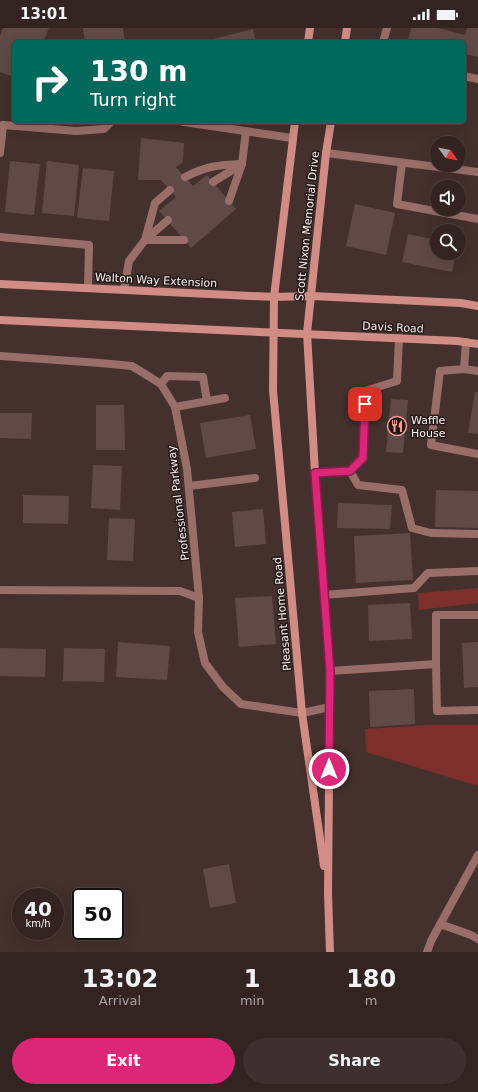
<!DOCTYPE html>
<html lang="en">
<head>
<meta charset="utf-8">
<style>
	:root { --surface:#332422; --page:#3e302f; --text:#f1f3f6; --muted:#a9a4a5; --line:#4e4140; --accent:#db2777 }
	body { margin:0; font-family:"DejaVu Sans",sans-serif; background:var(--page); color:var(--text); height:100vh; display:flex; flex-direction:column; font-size:15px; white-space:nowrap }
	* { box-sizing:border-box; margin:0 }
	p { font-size:13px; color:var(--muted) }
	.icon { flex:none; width:22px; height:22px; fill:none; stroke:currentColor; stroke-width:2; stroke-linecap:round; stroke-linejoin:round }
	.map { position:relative; height:924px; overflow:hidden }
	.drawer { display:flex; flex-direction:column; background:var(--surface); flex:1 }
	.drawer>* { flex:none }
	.top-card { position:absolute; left:12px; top:12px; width:454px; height:84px; border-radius:6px; box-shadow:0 4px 16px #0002,0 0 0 1px var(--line); background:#00695c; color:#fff; overflow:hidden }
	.needle { width:26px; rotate:123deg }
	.tools { position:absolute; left:430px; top:108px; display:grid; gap:8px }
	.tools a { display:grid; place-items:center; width:36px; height:36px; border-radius:50%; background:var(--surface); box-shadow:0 4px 16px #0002,0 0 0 1px var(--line); font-size:20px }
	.speed { position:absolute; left:12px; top:860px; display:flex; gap:8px; font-size:20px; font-weight:700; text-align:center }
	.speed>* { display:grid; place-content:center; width:52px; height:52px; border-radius:50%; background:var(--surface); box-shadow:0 4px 16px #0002,0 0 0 1px var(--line); line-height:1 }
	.speed small { font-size:10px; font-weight:400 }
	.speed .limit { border:2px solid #111; border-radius:6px; background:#fff; color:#111 }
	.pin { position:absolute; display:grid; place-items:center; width:34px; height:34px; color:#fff; margin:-17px; border-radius:8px; box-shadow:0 2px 6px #0006 }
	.me { position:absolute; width:44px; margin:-22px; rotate:0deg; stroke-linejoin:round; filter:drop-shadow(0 0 3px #0008) }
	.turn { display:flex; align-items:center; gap:14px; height:84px; padding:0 12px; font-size:18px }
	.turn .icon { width:52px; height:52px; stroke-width:2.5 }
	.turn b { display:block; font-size:28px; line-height:34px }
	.eta { display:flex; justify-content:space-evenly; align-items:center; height:68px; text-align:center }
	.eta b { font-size:24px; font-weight:600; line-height:28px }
	.button { display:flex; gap:8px; margin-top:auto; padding:8px 12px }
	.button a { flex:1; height:46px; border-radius:24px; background:var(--accent); color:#fff; font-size:16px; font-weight:600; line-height:46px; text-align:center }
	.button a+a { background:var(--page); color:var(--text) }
	.status { display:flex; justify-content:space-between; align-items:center; height:28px; padding:0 20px; background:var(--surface); direction:ltr }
	.status svg { height:11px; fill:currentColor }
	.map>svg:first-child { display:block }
	.green { fill:#7d2f2b }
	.building { fill:#604a47 }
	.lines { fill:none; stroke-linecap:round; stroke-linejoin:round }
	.lane { stroke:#996e69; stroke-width:8 }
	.street { stroke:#996e69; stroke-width:8 }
	.secondary { stroke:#d18d85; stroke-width:8 }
	.route-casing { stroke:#8e194d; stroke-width:10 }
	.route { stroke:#db2777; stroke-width:7 }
	.labels { text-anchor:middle; stroke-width:3; stroke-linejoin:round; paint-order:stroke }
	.street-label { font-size:11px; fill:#fef0ef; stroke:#241b19 }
	.poi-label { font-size:11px; fill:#fef0ef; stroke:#241b19; text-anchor:start }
</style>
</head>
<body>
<div class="status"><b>13:01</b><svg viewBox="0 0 49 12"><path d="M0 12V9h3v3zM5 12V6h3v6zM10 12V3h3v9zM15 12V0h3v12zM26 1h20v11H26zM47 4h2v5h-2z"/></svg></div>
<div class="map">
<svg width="478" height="924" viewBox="0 0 478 924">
	<rect width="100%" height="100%" fill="#44302d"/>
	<g class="green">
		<polygon points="478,560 478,575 419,582 418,565"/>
		<polygon points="429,697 478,697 478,758 366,724 365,701"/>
	</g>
	<g class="building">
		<polygon points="3,0 49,0 43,14 14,14 14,49 0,44 0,8"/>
		<polygon points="83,0 123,0 125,14 85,14"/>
		<polygon points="411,0 438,0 465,7 467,0 478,0 478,29 464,26 464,14 417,14 408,12"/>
		<polygon points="253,1 256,14 205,14 205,13"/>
		<polygon points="141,110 184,115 183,134 176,139 193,158 207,147 236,181 191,220 159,183 176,169 161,152 138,152"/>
		<polygon points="10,133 40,136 34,187 5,184"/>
		<polygon points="47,133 79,137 74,188 42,185"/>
		<polygon points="83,140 114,143 109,193 77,190"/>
		<polygon points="355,176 395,185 386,227 346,218"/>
		<polygon points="408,206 437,212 437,225 456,225 452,244 402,234"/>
		<polygon points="475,364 478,364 478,406 468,405"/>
		<polygon points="391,371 408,372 403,425 386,424"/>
		<polygon points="96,377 124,377 125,422 96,422"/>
		<polygon points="0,385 32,385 31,411 0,410"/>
		<polygon points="250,387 256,421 206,430 200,395"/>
		<polygon points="93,437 122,438 120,482 91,480"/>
		<polygon points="436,462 478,463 478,500 435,499"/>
		<polygon points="23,467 69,468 68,496 23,495"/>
		<polygon points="338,475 392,477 390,501 337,500"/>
		<polygon points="263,481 266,516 235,519 232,484"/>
		<polygon points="109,490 135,491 133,533 107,532"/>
		<polygon points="410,505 413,552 356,555 354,508"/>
		<polygon points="272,568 276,616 239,619 235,570"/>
		<polygon points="410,575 412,611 369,613 368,577"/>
		<polygon points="118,614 170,618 167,652 116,649"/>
		<polygon points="478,614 478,659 464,660 462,615"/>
		<polygon points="0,620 46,621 45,649 0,648"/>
		<polygon points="64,620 105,621 104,654 63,653"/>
		<polygon points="414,661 415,696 370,699 369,663"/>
		<polygon points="229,836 236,875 210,880 203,841"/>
	</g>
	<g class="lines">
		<g class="lane">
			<polyline points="383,14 387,0"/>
			<polyline points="464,48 478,51"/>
			<polyline points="184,94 292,110"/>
			<polyline points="0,125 3,97 76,103 104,101 111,94"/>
			<polyline points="326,125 478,144"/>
			<polyline points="402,135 397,176 478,191"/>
			<path d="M185 149C207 138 217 137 242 136L229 173"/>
			<polyline points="213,154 242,136 246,103"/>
			<polyline points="168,192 145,212 184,212"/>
			<polyline points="0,209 89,217 88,260"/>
			<polyline points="124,262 129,233 145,212 155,175 170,162"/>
			<polyline points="464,341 466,314"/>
			<polyline points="478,343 464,341 440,343 431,417 478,426"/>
			<polyline points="161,356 167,348 203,349 207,373"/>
			<polyline points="175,379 225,370"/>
			<polyline points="350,443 358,457 402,462 412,500 431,505 478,506"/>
			<polyline points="315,445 350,443 363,430 365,363 397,353 399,310"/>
			<polyline points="189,458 255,450"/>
			<polyline points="324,567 414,560 428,545 478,543"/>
			<polyline points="436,636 436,587 478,587"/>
			<polyline points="330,643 436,636 437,683 478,682"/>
			<polyline points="440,896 471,907 478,911"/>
			<polyline points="427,924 431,913 478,827"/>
		</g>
		<g class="street">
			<polyline points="0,328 100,335 132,338 161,356 175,379 187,441 199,570 198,604 205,635 223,659 241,676 302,685 330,679"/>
			<polyline points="0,562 180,563 199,570"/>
		</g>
		<g class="secondary">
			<polyline points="308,14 310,0"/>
			<polyline points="345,14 347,0"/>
			<polyline points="295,94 274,269 273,362 302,685 324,838"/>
			<polyline points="0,256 274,269 311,268 461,275 478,278"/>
			<polyline points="0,292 457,313 478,316"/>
			<polyline points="330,924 328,865 330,643 315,445 307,305 326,125 331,94"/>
		</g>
	</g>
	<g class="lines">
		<defs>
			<polyline id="route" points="329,741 330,643 315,445 350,443 363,430 365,376"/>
		</defs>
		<use href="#route" class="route-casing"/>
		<use href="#route" class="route"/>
	</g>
	<defs>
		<symbol id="restaurant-ring" viewBox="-11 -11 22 22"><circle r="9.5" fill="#241b19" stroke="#f59c93" stroke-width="1.5"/><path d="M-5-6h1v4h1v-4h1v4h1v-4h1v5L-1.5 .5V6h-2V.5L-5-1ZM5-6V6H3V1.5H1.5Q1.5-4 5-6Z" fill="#f59c93"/></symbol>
	</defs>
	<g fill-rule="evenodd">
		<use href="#restaurant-ring" x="386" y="387" width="22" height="22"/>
	</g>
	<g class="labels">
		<g class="street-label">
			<text transform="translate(307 198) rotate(-84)" y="4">Scott Nixon Memorial Drive</text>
			<text transform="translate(156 252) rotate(3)" y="4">Walton Way Extension</text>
			<text transform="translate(393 299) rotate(3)" y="4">Davis Road</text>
			<text transform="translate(178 475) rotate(-97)" y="4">Professional Parkway</text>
			<text transform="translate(282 586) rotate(-95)" y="4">Pleasant Home Road</text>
		</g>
		<g class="poi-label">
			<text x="411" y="396">Waffle<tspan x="411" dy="13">House</tspan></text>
		</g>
	</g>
</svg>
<div class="tools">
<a><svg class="needle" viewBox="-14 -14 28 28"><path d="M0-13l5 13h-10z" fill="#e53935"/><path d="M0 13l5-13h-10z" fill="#a9a4a5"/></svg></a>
<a><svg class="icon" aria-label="sound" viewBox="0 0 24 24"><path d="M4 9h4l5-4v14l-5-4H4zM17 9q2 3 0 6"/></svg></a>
<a><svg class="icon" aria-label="search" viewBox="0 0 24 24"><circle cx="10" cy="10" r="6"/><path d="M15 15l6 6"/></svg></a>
</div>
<div class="speed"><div>40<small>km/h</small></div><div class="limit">50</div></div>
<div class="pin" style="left:365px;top:376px;background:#d93025"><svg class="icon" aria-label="arrive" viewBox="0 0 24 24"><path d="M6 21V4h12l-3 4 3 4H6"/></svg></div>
<svg class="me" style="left:329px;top:741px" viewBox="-20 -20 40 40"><circle r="17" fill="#db2777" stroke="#fff" stroke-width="3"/><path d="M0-11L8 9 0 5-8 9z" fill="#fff"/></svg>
<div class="top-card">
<div class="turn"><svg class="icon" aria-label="right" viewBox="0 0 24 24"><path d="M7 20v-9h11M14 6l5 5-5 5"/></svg><div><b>130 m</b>Turn right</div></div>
</div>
</div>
<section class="drawer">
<div class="eta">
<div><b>13:02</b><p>Arrival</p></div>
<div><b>1</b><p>min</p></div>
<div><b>180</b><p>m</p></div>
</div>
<div class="button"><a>Exit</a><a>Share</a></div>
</section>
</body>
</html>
